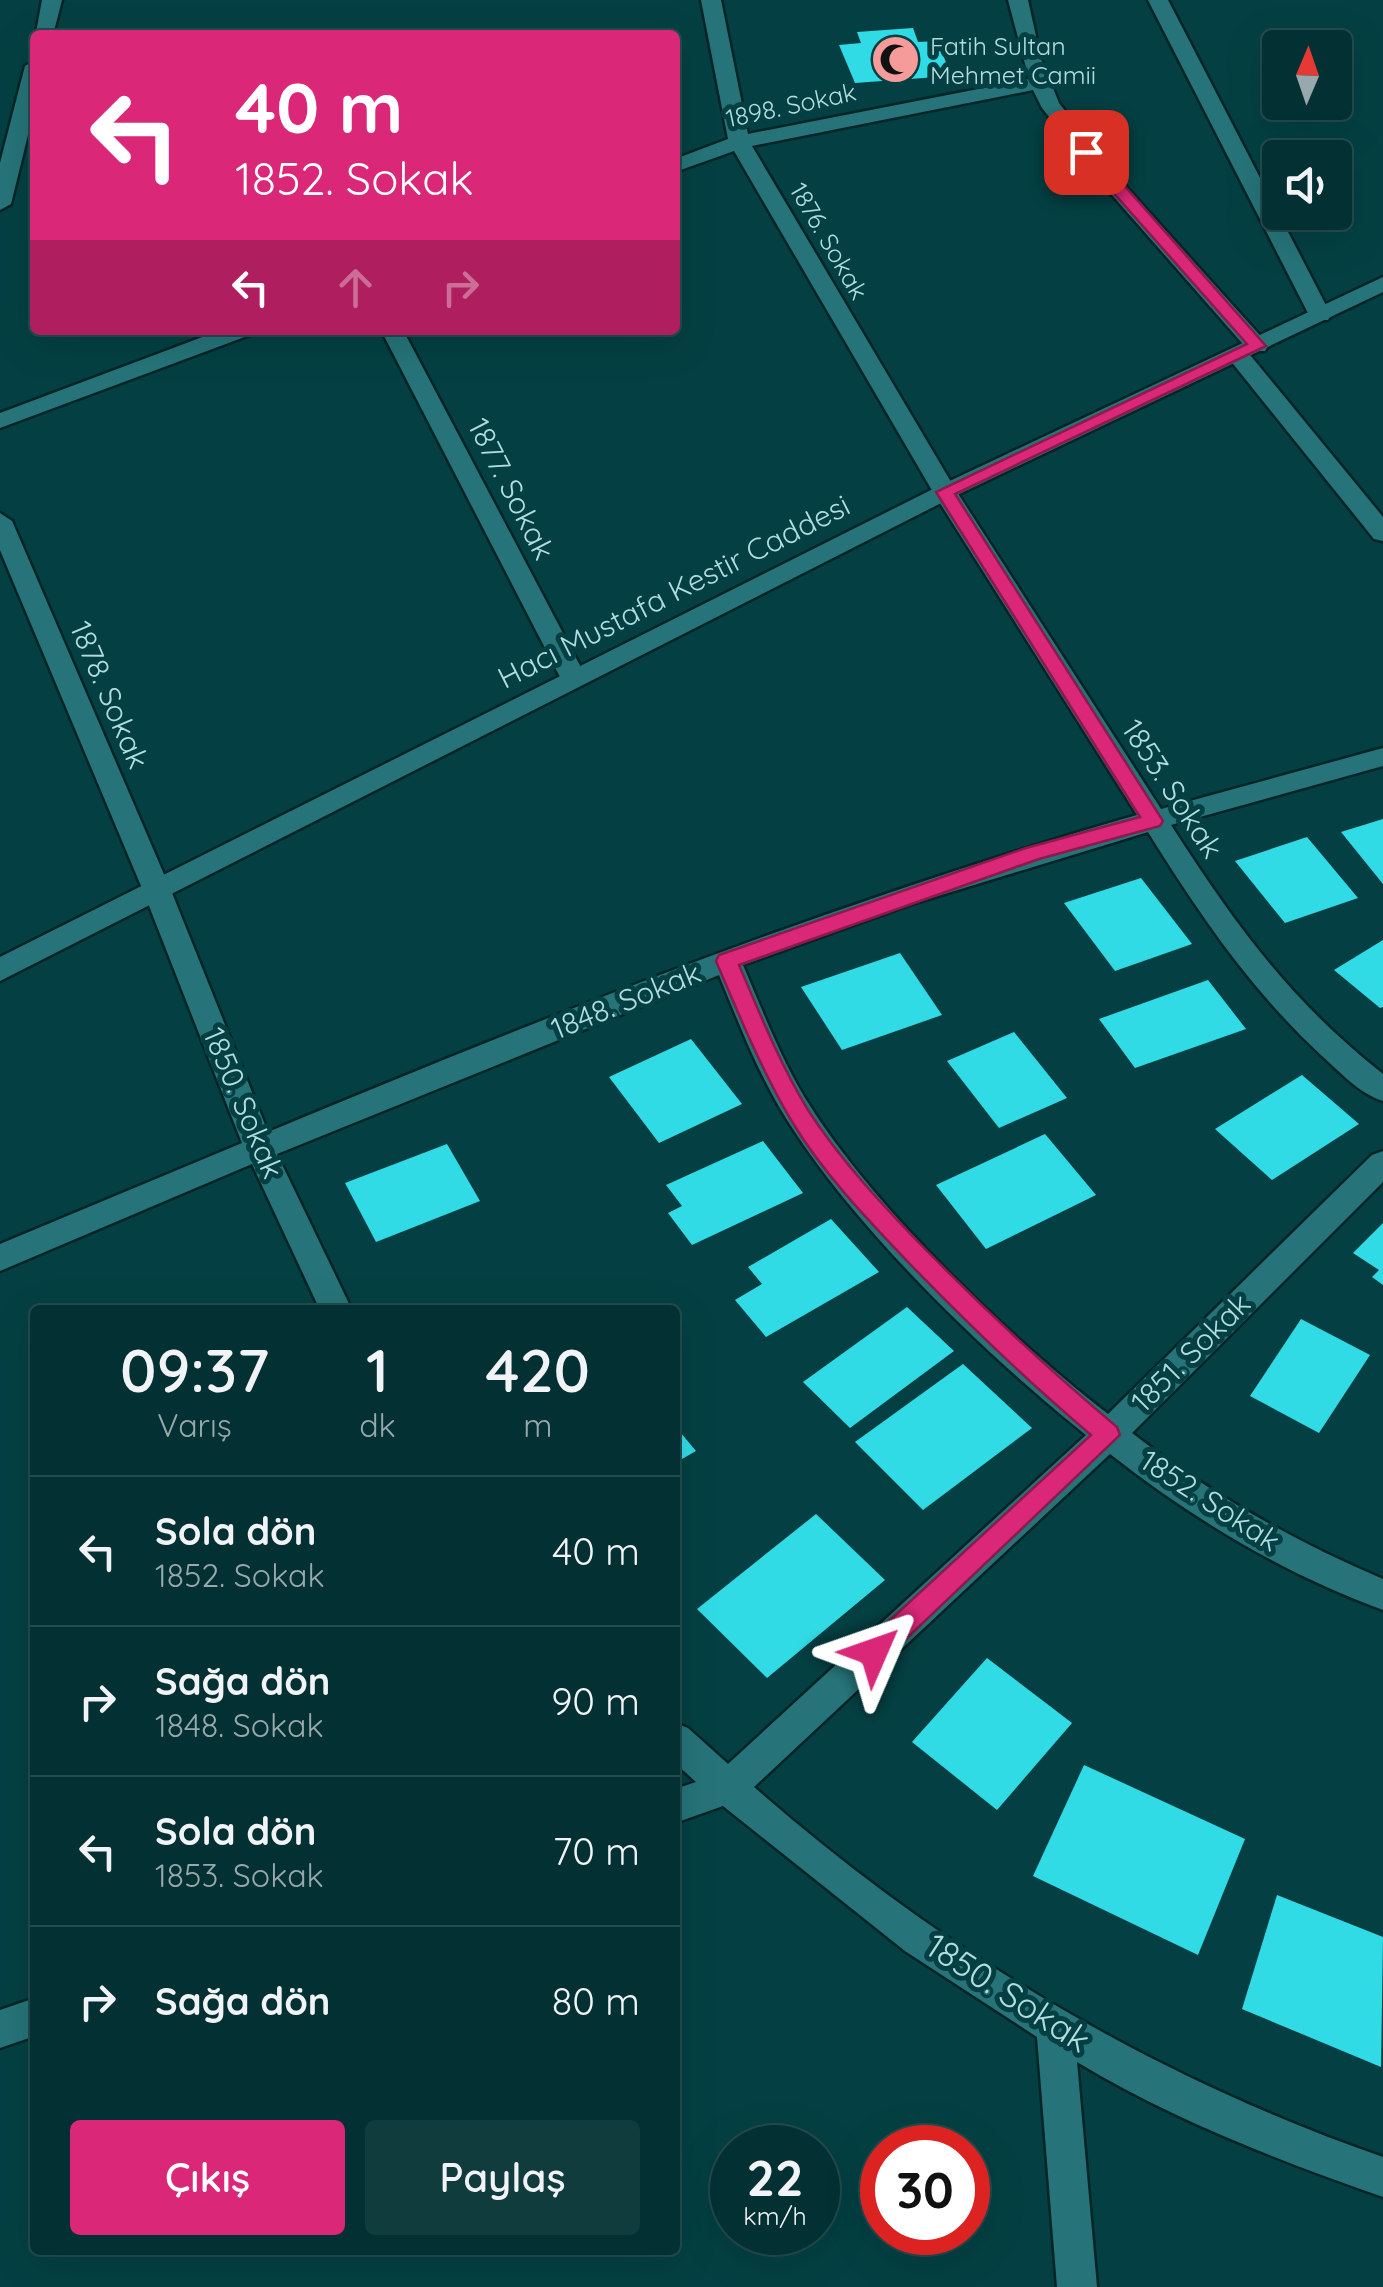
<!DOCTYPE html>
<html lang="tr">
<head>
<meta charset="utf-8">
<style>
	:root { --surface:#033032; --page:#113c3e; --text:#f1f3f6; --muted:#97a9ac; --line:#244b4d; --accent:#db2777 }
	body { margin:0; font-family:Quicksand,sans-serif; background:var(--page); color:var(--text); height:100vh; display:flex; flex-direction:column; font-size:38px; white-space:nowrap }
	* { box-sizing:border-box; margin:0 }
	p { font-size:32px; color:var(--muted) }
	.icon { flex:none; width:55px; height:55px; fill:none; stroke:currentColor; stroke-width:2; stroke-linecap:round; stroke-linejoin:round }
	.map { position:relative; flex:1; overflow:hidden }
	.sheet { position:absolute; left:30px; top:1305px; width:650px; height:950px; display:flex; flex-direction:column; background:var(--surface); border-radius:10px; box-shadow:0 10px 40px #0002,0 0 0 2px var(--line) }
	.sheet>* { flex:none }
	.guide { position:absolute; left:30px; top:30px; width:650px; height:305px; border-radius:10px; box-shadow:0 10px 40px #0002,0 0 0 2px var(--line); background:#db2777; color:#fff; overflow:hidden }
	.needle { width:65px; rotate:2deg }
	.fabs { position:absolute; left:1262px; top:30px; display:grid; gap:20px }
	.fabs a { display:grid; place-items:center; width:90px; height:90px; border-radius:10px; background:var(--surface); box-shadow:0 10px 40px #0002,0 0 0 2px var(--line); font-size:50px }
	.speed { position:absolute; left:710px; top:2125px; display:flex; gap:20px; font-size:50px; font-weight:700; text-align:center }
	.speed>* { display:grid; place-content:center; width:130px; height:130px; border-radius:50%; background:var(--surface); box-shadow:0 10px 40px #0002,0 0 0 2px var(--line); line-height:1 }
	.speed small { font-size:25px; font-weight:400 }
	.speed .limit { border:15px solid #d22; background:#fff; color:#111 }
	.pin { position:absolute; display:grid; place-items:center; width:85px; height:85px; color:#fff; margin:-42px; border-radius:20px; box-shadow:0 5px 15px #0006 }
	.me { position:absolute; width:110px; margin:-55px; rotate:47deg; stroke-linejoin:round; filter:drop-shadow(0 0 8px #0008) }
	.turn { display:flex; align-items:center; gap:35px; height:210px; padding:0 40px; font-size:45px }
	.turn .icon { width:130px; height:130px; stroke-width:2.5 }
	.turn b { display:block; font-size:70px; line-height:85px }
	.lanes { display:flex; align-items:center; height:95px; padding:0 40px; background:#0003; justify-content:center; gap:50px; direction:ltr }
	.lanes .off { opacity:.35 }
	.eta { display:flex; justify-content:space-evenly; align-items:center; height:170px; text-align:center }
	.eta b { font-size:60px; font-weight:600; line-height:70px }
	.primary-button { display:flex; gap:20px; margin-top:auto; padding:20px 40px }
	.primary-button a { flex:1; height:115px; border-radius:10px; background:var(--accent); color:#fff; font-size:40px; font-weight:600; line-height:115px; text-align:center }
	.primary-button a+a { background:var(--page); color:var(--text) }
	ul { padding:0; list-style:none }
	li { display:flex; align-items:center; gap:30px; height:150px; padding:0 40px; border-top:2px solid var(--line) }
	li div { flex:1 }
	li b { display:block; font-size:38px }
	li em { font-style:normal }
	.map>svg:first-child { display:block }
	.building { fill:#31dbe5 }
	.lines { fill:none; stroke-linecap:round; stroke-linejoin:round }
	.street-casing { stroke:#042426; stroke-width:5 }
	.secondary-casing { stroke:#042426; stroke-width:5 }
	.street { fill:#267479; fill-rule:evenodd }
	.secondary { fill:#267479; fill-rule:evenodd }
	.route { fill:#db2777; stroke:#8e194d; stroke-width:2.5 }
	.labels { text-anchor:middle; stroke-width:10; stroke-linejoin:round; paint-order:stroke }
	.far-poi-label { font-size:25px; fill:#b1dde0; stroke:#044043; text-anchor:start }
	.far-street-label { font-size:25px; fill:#b1dde0; stroke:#044043 }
	.street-label { font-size:30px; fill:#b1dde0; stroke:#044043 }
	.near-street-label { font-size:35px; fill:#b1dde0; stroke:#044043 }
</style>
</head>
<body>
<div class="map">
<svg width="1383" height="2287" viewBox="0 0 1383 2287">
	<rect width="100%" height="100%" fill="#044043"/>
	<g class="building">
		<polygon points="913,28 918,42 938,41 951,76 855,83 839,45 861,43 857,32"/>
		<polygon points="1383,819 1383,884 1341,832"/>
		<polygon points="1307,837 1358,898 1285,923 1235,861"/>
		<polygon points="1141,878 1192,944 1115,971 1064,903"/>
		<polygon points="1383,940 1383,1007 1380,1008 1334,970"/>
		<polygon points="900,953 942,1015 842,1050 801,987"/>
		<polygon points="1208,980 1246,1029 1135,1068 1099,1019"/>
		<polygon points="1014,1032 1067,1098 999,1128 947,1061"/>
		<polygon points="691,1039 742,1104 659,1143 609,1077"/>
		<polygon points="1302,1075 1359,1124 1272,1180 1215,1129"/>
		<polygon points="1045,1134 1096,1195 986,1249 936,1185"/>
		<polygon points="763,1141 803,1193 692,1245 668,1213 682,1206 666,1185"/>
		<polygon points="447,1144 480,1201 376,1242 345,1183"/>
		<polygon points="831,1219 879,1272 766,1337 735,1300 762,1284 748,1267"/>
		<polygon points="1383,1223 1383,1285 1372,1277 1379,1270 1353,1253"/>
		<polygon points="907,1307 954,1351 850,1428 803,1382"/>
		<polygon points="1301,1319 1370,1355 1319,1433 1250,1396"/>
		<polygon points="963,1364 1032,1428 923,1510 855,1442"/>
		<polygon points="675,1426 696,1451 675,1463"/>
		<polygon points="816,1514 885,1580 767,1678 697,1609"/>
		<polygon points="987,1658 1072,1723 997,1810 912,1742"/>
		<polygon points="1084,1765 1245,1839 1198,1955 1033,1876"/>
		<polygon points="1277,1895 1383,1937 1381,2067 1242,2009"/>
	</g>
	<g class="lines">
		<defs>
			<g id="street">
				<polygon points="42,0 62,0 53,35 35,38"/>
				<path d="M701 0H721L748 134 1029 79 1008 0H1028L1041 59 1059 103 1112 171 1265 341 1268 346 1265 351H1249L1098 179 1042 108 1033 90 752 146 957 492 1161 809 1383 748V766L1171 825C1234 923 1290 1001 1383 1074V1101C1360 1094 1340 1072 1322 1056 1249 988 1200 915 1148 832L915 903 743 965C764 1014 783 1065 812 1109 880 1214 1009 1337 1108 1414L1372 1155 1383 1151V1182L1132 1433C1209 1493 1293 1541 1383 1579V1610C1284 1574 1193 1519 1110 1454L754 1787C940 1950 1150 2076 1383 2157V2197C1278 2160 1173 2120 1077 2062L1097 2287H1057L1037 2037 905 1951 723 1806 675 1823V1789L696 1782 675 1763V1723L688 1728 728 1764 1086 1435C987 1356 859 1232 791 1126 760 1079 740 1026 719 975L277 1154 352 1310H320L252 1164 0 1271V1244L242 1143 144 893 0 550V513L12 521 172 893 268 1132C553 1013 840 900 1137 815L933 492 734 151 675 172V159L728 139Z"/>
				<polygon points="1148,0 1168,0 1331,315 1328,320 1312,320 1309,315"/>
				<polygon points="35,60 35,106 11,204 0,210 0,163 25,66"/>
				<polygon points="221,330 253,330 250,335 0,428 0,413"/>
				<polygon points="381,330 403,330 586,677 582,683 564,683 560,677"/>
				<polygon points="1238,348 1246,350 1383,517 1383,541 1374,539 1230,360 1227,355 1230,350"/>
				<polygon points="35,1998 35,2036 0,2048 0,2010"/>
			</g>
			<polygon id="secondary" points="1383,277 1383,292 953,497 0,981 0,957 937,487"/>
		</defs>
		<use href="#street" class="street-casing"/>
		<use href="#secondary" class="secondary-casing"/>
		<use href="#street" class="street"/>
		<use href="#secondary" class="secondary"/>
	</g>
	<path class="route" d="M1081 149H1092L1266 346 955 494 1163 821 1160 826 1039 859 739 965C760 1014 780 1064 808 1110 841 1161 884 1207 926 1250 989 1314 1049 1370 1117 1427L1120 1435 883 1661 874 1665 864 1661 861 1652 864 1644 1091 1435C1026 1380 967 1323 908 1262 866 1218 822 1172 791 1120 761 1069 739 1015 716 961L719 955 1026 848 1140 817 936 492 1247 344 1081 156Z"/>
	<defs>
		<symbol id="mosque-disc" viewBox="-11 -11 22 22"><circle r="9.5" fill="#f59b9a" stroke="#044043"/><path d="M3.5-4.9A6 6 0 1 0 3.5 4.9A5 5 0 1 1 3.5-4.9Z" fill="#111"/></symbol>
	</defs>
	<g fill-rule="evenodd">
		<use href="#mosque-disc" x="868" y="32" width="55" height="55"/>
	</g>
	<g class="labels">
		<g class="far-poi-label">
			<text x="930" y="55">Fatih Sultan<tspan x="930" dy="29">Mehmet Camii</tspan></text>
		</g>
		<g class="far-street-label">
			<text transform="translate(791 105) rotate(-12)" y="9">1898. Sokak</text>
			<text transform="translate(829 241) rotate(60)" y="9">1876. Sokak</text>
		</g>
		<g class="street-label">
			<text transform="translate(511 489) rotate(63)" y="10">1877. Sokak</text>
			<text transform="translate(674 592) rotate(-27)" y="10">Hacı Mustafa Kestir Caddesi</text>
			<text transform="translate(109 695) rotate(67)" y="10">1878. Sokak</text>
			<text transform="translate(1172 789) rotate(57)" y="10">1853. Sokak</text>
			<text transform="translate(626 1001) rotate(-22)" y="10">1848. Sokak</text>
			<text transform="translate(243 1103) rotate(67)" y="10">1850. Sokak</text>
			<text transform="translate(1191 1353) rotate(-45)" y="10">1851. Sokak</text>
			<text transform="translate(1210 1501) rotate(33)" y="10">1852. Sokak</text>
		</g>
		<g class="near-street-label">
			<text transform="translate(1008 1993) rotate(33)" y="12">1850. Sokak</text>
		</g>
	</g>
</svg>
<div class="fabs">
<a><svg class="needle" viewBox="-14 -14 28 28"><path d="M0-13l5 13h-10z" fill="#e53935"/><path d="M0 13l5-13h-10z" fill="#97a9ac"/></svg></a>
<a><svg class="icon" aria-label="sound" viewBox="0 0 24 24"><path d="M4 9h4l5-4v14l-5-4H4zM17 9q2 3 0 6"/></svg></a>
</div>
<div class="speed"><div>22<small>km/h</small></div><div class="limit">30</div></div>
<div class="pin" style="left:1086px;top:152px;background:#d93025"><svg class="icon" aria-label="arrive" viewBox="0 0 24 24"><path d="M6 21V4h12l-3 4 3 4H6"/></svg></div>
<svg class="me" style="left:874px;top:1652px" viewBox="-20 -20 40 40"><path d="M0-17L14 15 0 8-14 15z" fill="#db2777" stroke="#fff" stroke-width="4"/></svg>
<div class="guide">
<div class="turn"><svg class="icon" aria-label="left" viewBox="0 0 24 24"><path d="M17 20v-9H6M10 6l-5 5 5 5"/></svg><div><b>40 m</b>1852. Sokak</div></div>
<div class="lanes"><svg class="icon" aria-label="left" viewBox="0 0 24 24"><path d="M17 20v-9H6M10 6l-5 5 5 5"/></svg><svg class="icon off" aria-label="ahead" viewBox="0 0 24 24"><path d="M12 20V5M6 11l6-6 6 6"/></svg><svg class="icon off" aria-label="right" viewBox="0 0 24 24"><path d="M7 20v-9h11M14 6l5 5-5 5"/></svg></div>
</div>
<section class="sheet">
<div class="eta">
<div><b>09:37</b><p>Varış</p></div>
<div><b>1</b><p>dk</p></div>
<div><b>420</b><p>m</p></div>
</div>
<ul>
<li><svg class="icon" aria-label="left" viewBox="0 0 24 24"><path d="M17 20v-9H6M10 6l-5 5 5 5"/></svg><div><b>Sola dön</b><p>1852. Sokak</p></div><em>40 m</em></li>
<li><svg class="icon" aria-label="right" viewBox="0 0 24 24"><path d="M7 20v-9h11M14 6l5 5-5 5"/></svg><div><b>Sağa dön</b><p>1848. Sokak</p></div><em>90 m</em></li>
<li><svg class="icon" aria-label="left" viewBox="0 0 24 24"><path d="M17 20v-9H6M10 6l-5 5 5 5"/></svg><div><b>Sola dön</b><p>1853. Sokak</p></div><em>70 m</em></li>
<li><svg class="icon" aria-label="right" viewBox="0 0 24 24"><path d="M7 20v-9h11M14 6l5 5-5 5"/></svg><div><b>Sağa dön</b></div><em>80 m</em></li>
</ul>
<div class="primary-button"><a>Çıkış</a><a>Paylaş</a></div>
</section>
</div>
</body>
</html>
